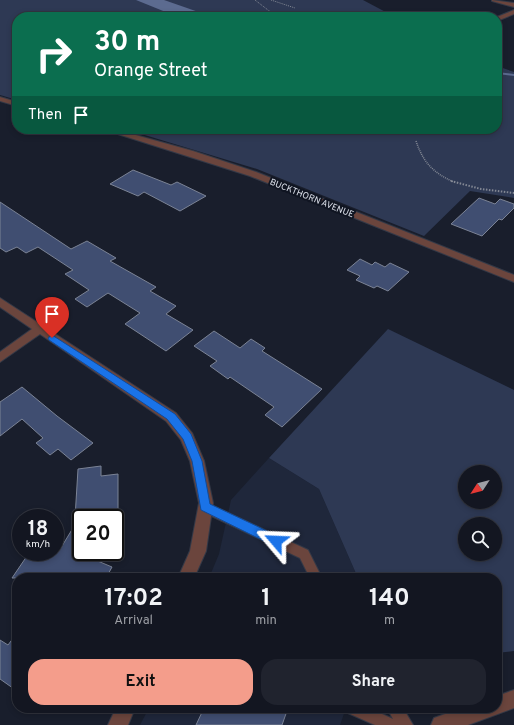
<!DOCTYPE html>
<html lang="en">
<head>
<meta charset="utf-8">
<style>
	:root { --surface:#131621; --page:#20232e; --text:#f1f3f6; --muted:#9d9fa5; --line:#32353f; --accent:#f49d8b }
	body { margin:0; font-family:Overpass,sans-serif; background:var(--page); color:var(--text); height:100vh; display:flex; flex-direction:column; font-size:15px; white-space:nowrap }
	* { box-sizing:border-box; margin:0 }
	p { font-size:13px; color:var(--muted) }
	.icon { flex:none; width:22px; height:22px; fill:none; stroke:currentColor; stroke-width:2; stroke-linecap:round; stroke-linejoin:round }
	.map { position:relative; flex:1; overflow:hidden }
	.details { position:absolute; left:12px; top:573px; width:490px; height:140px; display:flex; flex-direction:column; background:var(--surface); border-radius:16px; box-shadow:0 2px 6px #0003,0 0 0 1px var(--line) }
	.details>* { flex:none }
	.hud { position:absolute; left:12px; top:12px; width:490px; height:122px; border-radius:16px; box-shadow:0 2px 6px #0003,0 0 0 1px var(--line); background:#0b6e4f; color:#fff; overflow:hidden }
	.needle { width:26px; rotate:234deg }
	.buttons { position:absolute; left:458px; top:465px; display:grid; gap:8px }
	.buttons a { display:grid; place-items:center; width:44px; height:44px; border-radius:50%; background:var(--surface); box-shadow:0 2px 6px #0003,0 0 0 1px var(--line); font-size:20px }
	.speed { position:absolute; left:12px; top:509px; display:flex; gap:8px; font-size:20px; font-weight:700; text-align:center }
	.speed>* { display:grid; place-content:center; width:52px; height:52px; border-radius:50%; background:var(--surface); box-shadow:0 2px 6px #0003,0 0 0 1px var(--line); line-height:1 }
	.speed small { font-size:10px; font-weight:400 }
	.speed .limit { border:2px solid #111; border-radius:6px; background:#fff; color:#111 }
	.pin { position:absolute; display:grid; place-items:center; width:34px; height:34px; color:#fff; margin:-41px -17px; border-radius:50% 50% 50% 0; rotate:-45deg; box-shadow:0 0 4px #0007 }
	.pin .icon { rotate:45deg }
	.me { position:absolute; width:44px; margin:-22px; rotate:296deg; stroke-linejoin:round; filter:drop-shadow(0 0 3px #0008) }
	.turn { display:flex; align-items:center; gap:14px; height:84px; padding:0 16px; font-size:18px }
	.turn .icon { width:52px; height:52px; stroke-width:2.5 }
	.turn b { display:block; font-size:28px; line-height:34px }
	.then { display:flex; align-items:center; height:38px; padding:0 16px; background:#0003; gap:8px; font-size:15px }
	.eta { display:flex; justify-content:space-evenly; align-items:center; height:68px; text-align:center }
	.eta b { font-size:24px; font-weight:700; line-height:28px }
	.button { display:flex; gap:8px; margin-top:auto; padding:8px 16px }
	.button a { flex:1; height:46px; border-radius:16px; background:var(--accent); color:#111; font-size:16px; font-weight:700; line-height:46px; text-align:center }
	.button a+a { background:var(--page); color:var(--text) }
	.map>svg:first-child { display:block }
	.built { fill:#1f273b }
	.green { fill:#2e3954; fill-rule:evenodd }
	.water { fill:#5c6b90 }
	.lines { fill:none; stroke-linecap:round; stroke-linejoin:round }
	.stream { fill:#5c6b90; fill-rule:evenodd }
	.building { fill:#404e71; stroke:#7b8395 }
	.service-casing { stroke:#343947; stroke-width:2 }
	.minor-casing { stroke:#343947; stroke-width:2 }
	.path-far2 { stroke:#838894; stroke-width:1; stroke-dasharray:1 1; stroke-linecap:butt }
	.path-far1 { stroke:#838894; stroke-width:1.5; stroke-dasharray:1 1; stroke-linecap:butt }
	.path { stroke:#838894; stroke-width:2; stroke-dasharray:1.5 1.5; stroke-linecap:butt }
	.service { fill:#6b453d; fill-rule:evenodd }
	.minor { fill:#6b453d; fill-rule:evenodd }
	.route { fill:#1a73e8; stroke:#114b97 }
	.labels { text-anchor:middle; stroke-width:4; stroke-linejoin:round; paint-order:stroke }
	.far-street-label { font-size:9px; fill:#dce0ea; stroke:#101522 }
</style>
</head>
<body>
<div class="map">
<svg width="514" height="725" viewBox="0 0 514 725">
	<rect width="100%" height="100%" fill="#191e2c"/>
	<g class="built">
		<polygon points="269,458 319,489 358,578 209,578 219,554 231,500"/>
		<polygon points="149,708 346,708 340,725 140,725"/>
	</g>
	<g class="green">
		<polygon points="0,0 363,0 395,17 17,17 17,100 0,95"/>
		<polygon points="497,66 514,72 514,198 470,191 424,236 257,169 125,129 497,129"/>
		<path d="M388 329 514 390V651L497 653V578H358L319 489 269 458ZM465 472H495V502H465ZM465 524H495V554H465Z"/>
	</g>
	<polygon class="water" points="136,0 164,0 210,16 178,17"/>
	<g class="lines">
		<g class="stream">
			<polygon points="203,15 218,16 219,17 202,16"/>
			<polygon points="497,72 514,74 514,76 497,74"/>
		</g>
	</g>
	<g class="building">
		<polygon points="133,170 171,185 177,182 206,196 180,211 144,192 138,196 110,184"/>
		<polygon points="479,198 495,204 500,199 514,204 514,208 502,220 499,219 482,236 451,224"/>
		<polygon points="0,202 71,249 87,241 116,258 110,261 156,287 150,291 176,306 166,314 193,330 166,351 125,324 140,313 108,293 87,307 75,299 89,290 65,274 73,270 38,247 26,253 17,247 6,252 0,248"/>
		<polygon points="360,259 372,265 375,262 385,267 390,263 409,272 388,291 377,286 374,288 356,280 360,276 347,270"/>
		<polygon points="214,331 240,348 251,339 265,348 262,351 322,389 282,427 265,415 274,407 230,377 228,379 210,366 217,361 194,346"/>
		<polygon points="22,387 57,416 93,443 71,460 58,449 50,455 36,443 43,438 22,419 0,436 0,402"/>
		<polygon points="101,466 101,476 118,474 118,518 81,518 81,554 112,567 106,578 50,578 39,573 36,578 12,578 29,553 42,557 46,552 55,552 55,549 59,551 79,518 75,518 78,469"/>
		<polygon points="17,633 17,691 0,679 0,640 8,645"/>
		<polygon points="204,708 288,708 282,725 196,725"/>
	</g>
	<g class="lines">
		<defs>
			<g id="service">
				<polygon points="205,502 308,550 322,578 310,578 300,558 201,511 199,507 201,503"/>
				<polygon points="346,708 369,708 393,719 387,708 403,708 413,725 375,725 348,713"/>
			</g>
			<g id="minor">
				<polygon points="492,0 514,3 514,7 492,1"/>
				<polygon points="514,10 514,14 497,21 497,17"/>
				<polygon points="0,97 17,102 17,106 0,101"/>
				<polygon points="102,129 114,129 193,151 256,172 514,275 514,282 250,176"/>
				<polygon points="0,298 176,413 192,433 204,461 213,503 206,551 194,578 178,578 190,551 199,503 190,461 181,440 166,421 40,334 0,362 0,352 32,329 0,307"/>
				<polygon points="514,690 514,708 468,725 431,725 434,718 462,708 497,708 497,696"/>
				<polygon points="116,708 135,708 128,725 108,725"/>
			</g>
		</defs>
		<use href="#service" class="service-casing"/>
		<use href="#minor" class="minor-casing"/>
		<g class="path-far2">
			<polyline points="255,0 277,17"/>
			<polyline points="271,0 295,8"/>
		</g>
		<path class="path-far1" d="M416 141C423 162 433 173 454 182"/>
		<polyline class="path" points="451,181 481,189 514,193"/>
		<use href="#service" class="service"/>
		<use href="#minor" class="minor"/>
	</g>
	<polygon class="route" points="52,335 175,414 191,434 202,461 210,504 280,537 282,541 280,545 276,546 272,545 201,510 192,461 183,439 167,419 49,340 48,338"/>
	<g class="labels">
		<g class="far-street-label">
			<text transform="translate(312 198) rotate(22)" y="3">BUCKTHORN AVENUE</text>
		</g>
	</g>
</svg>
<div class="buttons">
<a><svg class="needle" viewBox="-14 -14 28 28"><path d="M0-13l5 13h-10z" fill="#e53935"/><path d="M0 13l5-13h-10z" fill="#9d9fa5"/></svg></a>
<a><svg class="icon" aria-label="search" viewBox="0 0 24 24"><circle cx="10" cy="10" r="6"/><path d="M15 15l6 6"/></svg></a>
</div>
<div class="speed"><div>18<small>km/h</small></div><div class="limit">20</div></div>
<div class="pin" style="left:52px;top:338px;background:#d93025"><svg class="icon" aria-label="arrive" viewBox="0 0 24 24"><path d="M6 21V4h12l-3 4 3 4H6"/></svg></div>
<svg class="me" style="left:276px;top:541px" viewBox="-20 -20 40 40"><path d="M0-17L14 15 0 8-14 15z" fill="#1a73e8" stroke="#fff" stroke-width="4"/></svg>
<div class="hud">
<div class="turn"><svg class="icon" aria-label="right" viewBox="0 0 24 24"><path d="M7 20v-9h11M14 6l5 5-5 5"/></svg><div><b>30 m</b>Orange Street</div></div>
<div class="then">Then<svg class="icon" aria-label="arrive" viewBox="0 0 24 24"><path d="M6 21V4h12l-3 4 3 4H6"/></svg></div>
</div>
<section class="details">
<div class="eta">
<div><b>17:02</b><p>Arrival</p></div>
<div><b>1</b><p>min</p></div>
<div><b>140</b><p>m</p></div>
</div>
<div class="button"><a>Exit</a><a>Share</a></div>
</section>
</div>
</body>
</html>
